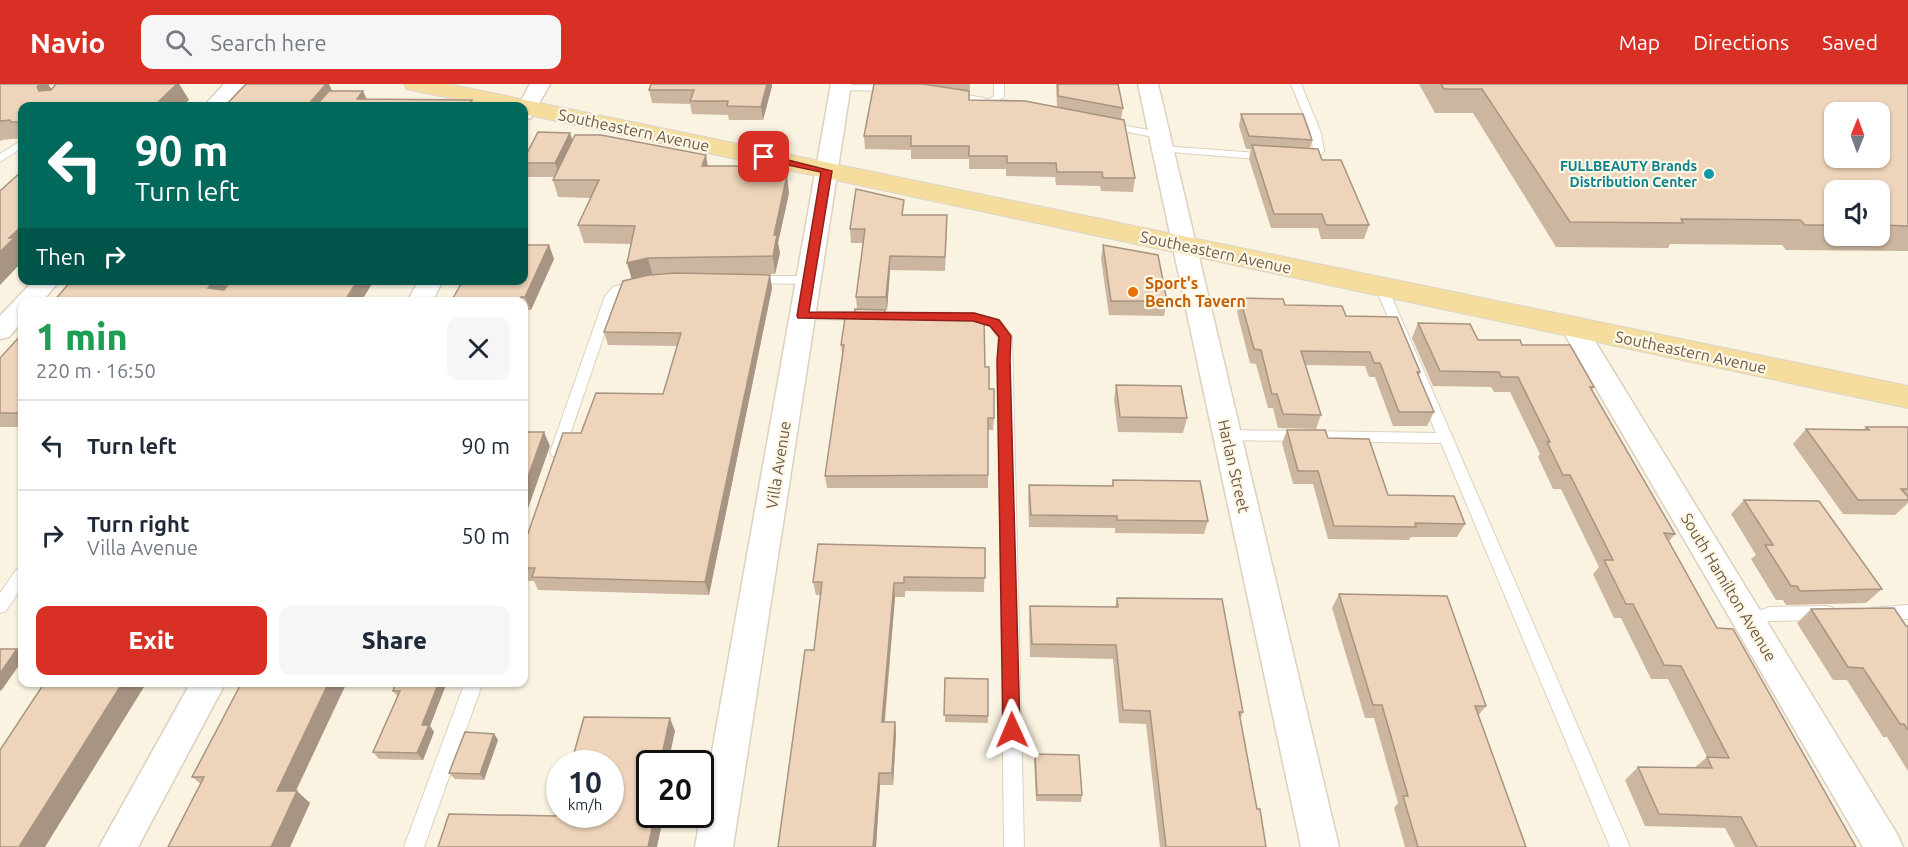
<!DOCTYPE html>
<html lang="en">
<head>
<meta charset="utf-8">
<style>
	:root { --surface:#fff; --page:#f6f6f7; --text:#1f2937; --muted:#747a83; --line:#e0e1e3; --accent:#d93025 }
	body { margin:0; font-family:Ubuntu,sans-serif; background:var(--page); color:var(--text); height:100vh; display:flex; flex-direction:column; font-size:22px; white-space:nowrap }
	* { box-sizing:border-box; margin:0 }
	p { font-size:20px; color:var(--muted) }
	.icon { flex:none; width:33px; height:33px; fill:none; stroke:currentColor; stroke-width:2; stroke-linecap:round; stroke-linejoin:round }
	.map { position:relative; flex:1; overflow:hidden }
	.drawer { position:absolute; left:18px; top:213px; width:510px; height:390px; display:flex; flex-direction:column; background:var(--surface); border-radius:12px; box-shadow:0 2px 4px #0004 }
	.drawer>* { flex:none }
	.hud { position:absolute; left:18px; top:18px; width:510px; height:183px; border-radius:12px; box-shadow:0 2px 4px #0004; background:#00695c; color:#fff; overflow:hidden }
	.needle { width:39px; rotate:1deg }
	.fabs { position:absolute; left:1824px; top:18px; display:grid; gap:12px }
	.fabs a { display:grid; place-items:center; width:66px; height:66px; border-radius:12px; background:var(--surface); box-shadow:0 2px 4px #0004; font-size:30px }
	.speed { position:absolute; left:546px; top:666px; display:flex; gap:12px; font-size:30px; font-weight:700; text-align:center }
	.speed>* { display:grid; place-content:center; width:78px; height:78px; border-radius:50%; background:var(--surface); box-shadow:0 2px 4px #0004; line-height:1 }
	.speed small { font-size:15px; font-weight:400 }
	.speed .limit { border:3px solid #111; border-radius:9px; background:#fff; color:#111 }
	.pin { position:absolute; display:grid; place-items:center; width:51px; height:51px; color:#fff; margin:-26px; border-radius:12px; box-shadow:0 3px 9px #0006 }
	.me { position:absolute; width:66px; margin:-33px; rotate:359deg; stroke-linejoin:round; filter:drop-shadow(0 0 4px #0008) }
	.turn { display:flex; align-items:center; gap:21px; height:126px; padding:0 18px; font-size:27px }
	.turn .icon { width:78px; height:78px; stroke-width:2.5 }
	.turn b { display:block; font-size:42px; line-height:51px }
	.then { display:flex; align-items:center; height:57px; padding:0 18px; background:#0003; gap:12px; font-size:22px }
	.round { display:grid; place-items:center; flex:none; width:63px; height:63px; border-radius:12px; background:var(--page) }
	.head { display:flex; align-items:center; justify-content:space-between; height:102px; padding:0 18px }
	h1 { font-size:36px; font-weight:800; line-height:45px; color:#1e9e55 }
	.button { display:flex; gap:12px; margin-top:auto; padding:12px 18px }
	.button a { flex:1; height:69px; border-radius:12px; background:var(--accent); color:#fff; font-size:24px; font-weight:800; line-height:69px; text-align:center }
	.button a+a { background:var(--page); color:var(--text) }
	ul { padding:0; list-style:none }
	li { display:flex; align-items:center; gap:18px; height:90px; padding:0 18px; border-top:2px solid var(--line) }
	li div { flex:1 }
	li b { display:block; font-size:22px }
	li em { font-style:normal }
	header { display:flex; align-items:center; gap:36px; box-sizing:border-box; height:84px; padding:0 30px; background:var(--accent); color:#fff }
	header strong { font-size:28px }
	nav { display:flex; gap:33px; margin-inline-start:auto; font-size:21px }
	.search { width:420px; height:54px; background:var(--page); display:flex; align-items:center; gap:15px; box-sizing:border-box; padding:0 21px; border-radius:12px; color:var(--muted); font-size:22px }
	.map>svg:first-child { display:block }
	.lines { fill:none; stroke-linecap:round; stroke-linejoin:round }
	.service-casing { stroke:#ddd0be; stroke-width:2 }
	.minor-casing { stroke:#ddd0be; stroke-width:3 }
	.primary-casing { stroke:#dad4d0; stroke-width:2 }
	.service { fill:#fff; fill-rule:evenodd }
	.minor { fill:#fff; fill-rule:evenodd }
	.primary { fill:#f5de9d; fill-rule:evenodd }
	.wall { fill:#cdb6a0; fill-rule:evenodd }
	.shaded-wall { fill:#a79482 }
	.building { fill:#eed4ba; stroke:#a79482; stroke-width:1.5; fill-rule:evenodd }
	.route { fill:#d93025; stroke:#8d1f18; stroke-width:1.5 }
	.culture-dot { fill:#0f9aa8; stroke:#fef7e6; stroke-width:2 }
	.food-dot { fill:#e8710a; stroke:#fef7e6; stroke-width:2 }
	.labels { text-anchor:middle; stroke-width:4.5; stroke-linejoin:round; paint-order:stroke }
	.far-culture-label { font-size:14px; font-weight:bold; fill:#0d838f; stroke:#fef7e6; text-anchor:end }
	.street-label { font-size:16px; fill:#6f5b4a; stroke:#fef7e6 }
	.food-label { font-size:16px; font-weight:bold; fill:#c56008; stroke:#fef7e6; text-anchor:start }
</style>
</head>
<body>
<header>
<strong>Navio</strong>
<div class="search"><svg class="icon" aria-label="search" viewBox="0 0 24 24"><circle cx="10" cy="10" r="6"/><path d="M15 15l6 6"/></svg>Search here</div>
<nav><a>Map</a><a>Directions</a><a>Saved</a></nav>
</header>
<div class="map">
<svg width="1908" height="763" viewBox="0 0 1908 763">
	<rect width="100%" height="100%" fill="#faf3e1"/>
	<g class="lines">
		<defs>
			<g id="service">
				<polygon points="994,0 1004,0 1004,13 991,21 951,14 946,11 951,8 989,15 994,12"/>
				<polygon points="1291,0 1301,0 1321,49 1324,67 1317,76 1303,77 1297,74 1299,72 1310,71 1313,67 1311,49"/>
				<polygon points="837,1 892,1 897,4 892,7 841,6 836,3"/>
				<polygon points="1106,38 1159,48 1164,51 1159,54 1102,43 1102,39"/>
				<polygon points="22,56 22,64 0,78 0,70"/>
				<polygon points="1163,62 1270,70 1275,73 1270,76 1159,67 1159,63"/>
				<polygon points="751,192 808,192 814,196 808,200 747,199 745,196 747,193"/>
				<polygon points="638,196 644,200 642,203 621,209 617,213 564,368 562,372 552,372 550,368 605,212 613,203"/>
				<polygon points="1381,198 1387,202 1630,763 1610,763 1441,359 1227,356 1220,351 1227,346 1436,349 1375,202"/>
				<polygon points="803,228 973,229 1000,236 1012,252 1024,763 1004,763 998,253 990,242 973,237 798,235 796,232 798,229"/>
				<polygon points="22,484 22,503 6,527 0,529 0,509 16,486"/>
				<polygon points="1908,521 1908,535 1878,536 1872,534 1870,529 1872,524"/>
				<polygon points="1827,522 1833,524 1835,529 1833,534 1827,536 1770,537 1749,544 1743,542 1740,537 1743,532 1770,523"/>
				<polygon points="465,598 483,598 424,763 404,763"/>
			</g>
			<g id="minor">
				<polygon points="224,0 245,0 224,22 204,22"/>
				<polygon points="530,0 550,0 531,34 524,36 524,22 518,22"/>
				<polygon points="831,0 851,0 733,763 695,763"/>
				<polygon points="1138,0 1158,0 1339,763 1301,763"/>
				<polygon points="34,196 60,196 42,218 22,218 22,238 9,253 0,255 0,232"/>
				<polygon points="419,196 443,196 432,218 407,218"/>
				<polygon points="1574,236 1583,238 1587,244 1897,750 1903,763 1863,763 1561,244 1565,238"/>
				<polygon points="191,598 226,598 138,763 99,763"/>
			</g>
			<polygon id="primary" points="404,0 448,0 1908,302 1908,324 524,30 524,22 492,22 415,7 407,5"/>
		</defs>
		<use href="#service" class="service-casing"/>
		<use href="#minor" class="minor-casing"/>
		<use href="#primary" class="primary-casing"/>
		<use href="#service" class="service"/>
		<use href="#minor" class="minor"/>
		<use href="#primary" class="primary"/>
	</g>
	<g class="wall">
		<path d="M0 0H179L189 16 182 22H22V54L2 56 0 57ZM48 1H55L52 6Z"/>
		<polygon points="651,0 772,0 772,2 763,36 729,36 728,31 692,30 690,20 652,19 649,6"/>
		<polygon points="874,0 970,0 969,16 1057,23 1056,0 1118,0 1123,24 1121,35 1135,94 1133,108 1101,107 1100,102 1056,101 1055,93 1006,92 1006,85 969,85 969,75 911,75 911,66 865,65 864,52"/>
		<path d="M1419 0H1908V167L1786 166 1782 161 1670 160 1668 164 1556 163 1473 29H1435ZM1834 106H1880V152H1834Z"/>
		<polygon points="1241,30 1312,56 1310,64 1322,76 1369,141 1364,155 1321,155 1318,144 1271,144 1249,75 1251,65 1246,65 1239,42"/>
		<polygon points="573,56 708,82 749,82 751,91 789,109 778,159 780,169 775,190 755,190 770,191 772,204 709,511 538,506 534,497 524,497 524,455 526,455 581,349 663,310 677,262 608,261 604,248 631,195 631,160 584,159 578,141 591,114 558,113 553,96 554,93 526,93 524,85 524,75"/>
		<polygon points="904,131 947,144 945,187 890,186 887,226 885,226 885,235 985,283 994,334 993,346 988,346 988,404 827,404 825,392 842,270 841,261 857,225 856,213 863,159 851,159 850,145"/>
		<polygon points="549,161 554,175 531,226 526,226 524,232 524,218 451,218"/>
		<polygon points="1103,161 1167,217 1164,232 1109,231 1101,175"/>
		<polygon points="1240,214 1346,232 1420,288 1419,292 1434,328 1427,342 1393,342 1375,293 1369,293 1365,282 1305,281 1321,331 1316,345 1278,344 1273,324 1268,324 1256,280 1250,279 1237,228"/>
		<polygon points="1418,239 1478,256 1522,261 1594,303 1592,306 1675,450 1669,457 1717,544 1856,763 1735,763 1725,744 1645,742 1625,696 1638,683 1694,684 1707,673 1668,595 1651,595 1621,534 1614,534 1593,490 1599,483 1561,405 1553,405 1538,373 1540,370 1510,308 1494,308 1491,303 1433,302 1412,254"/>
		<polygon points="22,250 22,343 0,343 0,274"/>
		<polygon points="1116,301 1187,334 1183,349 1118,348 1114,316"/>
		<polygon points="1866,343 1908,343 1908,419 1895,431 1843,430 1793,360 1806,345 1863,346"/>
		<polygon points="1287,346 1328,354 1388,411 1465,440 1457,453 1411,453 1409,456 1328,455 1313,400 1293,400 1282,359"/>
		<polygon points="1113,396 1208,437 1204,450 1115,449 1115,444 1029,443 1028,413 1029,401 1112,402"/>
		<polygon points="1744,416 1882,505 1866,519 1786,521 1783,516 1776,516 1751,475 1756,471 1731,430"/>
		<polygon points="985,464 984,508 905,507 905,513 895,513 885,638 895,638 896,651 893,701 880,701 876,763 778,763 814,566 821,511 816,511 813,498"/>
		<polygon points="1339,510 1486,622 1478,632 1526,763 1405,763 1394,724 1398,719 1374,634 1365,634 1332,524"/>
		<polygon points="1117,514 1243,628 1240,636 1257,725 1266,763 1160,763 1146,640 1119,639 1113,575 1030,573 1029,536 1030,522 1115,523"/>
		<polygon points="1811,525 1908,542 1908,687 1887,653 1883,653 1847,596 1833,596 1797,539"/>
		<polygon points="945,594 988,632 988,639 945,638"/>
		<polygon points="347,598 296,707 310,719 290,763 168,763 201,700 192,693"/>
		<polygon points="396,598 447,598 430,642 434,648 423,676 379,675 373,668 398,613 393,607"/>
		<polygon points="494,650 498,656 484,696 455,695 449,689"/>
		<polygon points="1035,670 1082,711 1081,718 1036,717 1034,676"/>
	</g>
	<g class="shaded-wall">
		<polygon points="40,0 48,0 56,12 39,7 37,3"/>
		<polygon points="177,0 179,0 189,16 182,22 154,22"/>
		<polygon points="326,0 329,0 334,11 325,22 307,22"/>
		<polygon points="767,0 772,0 772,2 763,36 761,23"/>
		<polygon points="363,7 369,20 357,15"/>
		<polygon points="472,16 474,22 467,22"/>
		<polygon points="570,49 575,63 560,93 555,79"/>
		<polygon points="706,71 709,89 702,82"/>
		<polygon points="749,82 752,99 747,91"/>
		<polygon points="787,91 789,109 778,159 780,169 775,190 773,172 774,151"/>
		<polygon points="22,142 22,178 0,201 0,168 9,154"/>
		<polygon points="549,161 554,175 531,226 525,213"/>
		<polygon points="890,172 890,186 887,226 886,213"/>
		<polygon points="648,174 653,192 632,196 627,179"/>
		<polygon points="770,191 772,204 709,511 705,498"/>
		<polygon points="214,196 222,196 227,204 218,218 208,204"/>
		<polygon points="358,196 373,196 373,198 361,218 344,218"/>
		<polygon points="524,219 526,226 524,232"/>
		<polygon points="544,348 550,362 524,436 524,404"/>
		<polygon points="894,499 895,513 883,651 882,638"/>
		<polygon points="17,565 22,570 22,577 1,607 0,606 0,589"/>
		<polygon points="123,598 147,598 45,763 19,763"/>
		<polygon points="329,598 347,598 290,719 277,707"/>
		<polygon points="439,598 447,598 430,642 434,648 423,676 417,669 422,641"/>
		<polygon points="670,634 675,647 668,680 660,680"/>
		<polygon points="895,638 896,651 893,701 892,689"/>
		<polygon points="494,650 498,656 484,696 480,690"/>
		<polygon points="879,689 880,701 876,763 873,763"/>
		<polygon points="297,707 310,719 290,763 271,763"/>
		<polygon points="655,730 664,730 657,763 648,763"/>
	</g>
	<g class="building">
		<polygon points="0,0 40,0 37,3 39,7 51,6 56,0 177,0 154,22 22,22 22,38 11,38 10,36 0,37"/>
		<polygon points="246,0 326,0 307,22 225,22"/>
		<polygon points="651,0 767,0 761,23 727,22 728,17 690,17 694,6 649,6"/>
		<polygon points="874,0 923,0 969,7 969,16 1025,17 1124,36 1135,94 1103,94 1102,88 1057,88 1056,79 1007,79 1007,72 969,72 969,62 911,62 911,52 864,52"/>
		<polygon points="1058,0 1118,0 1123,24 1058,12"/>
		<path d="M1441 0H1908V142L1880 141V106H1834V141H1805L1800 136 1681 135 1683 139 1570 138 1482 5H1444ZM1834 28H1880V74H1834Z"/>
		<polygon points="329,7 363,7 357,15 472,16 467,22 316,22"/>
		<polygon points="1241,30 1303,30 1312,56 1249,52"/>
		<polygon points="538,48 570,49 555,79 524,79 524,75"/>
		<polygon points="575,51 601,51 706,71 702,82 749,82 747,91 787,91 774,151 777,151 773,172 648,174 627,179 635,142 578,141 599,96 553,96"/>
		<polygon points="1252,61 1318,65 1322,76 1341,76 1369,141 1326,141 1322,130 1274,130"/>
		<polygon points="22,87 22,142 9,154 14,154 0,168 0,107"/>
		<polygon points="856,105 904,116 902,131 947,131 945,173 890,172 886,213 856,213 865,145 850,145"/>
		<polygon points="524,161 549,161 525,213 521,213 519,218 451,218 463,196 524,196"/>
		<polygon points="1103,161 1158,171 1167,217 1111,217"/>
		<polygon points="676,189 770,191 705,498 532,493 535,484 524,484 524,455 526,455 563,349 581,349 596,309 663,310 681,249 604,248 623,197 649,191"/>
		<polygon points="72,196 214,196 208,204 224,206 231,196 358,196 344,218 53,218"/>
		<polygon points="1240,214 1283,215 1285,221 1342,222 1346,232 1397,233 1420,288 1417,288 1434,328 1399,328 1380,279 1374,279 1370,268 1301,267 1321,331 1283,330 1277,310 1272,310 1261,266 1254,265"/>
		<polygon points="855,225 885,226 884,235 984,234 985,283 989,283 989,305 994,305 994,334 988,334 988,391 825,392 844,261 841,261 845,234 854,234"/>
		<polygon points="1418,239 1470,240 1478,256 1520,256 1522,261 1570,261 1594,303 1590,303 1675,450 1664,449 1717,544 1733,545 1856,763 1757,763 1741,733 1659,730 1638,683 1712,684 1707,673 1729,674 1681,582 1664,581 1633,520 1626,520 1604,476 1613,476 1570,391 1563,391 1547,358 1550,358 1518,293 1501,293 1499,288 1440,287"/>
		<polygon points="22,250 22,329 0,329 0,274"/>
		<polygon points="1116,301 1181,302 1187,334 1120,333"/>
		<polygon points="1866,343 1908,343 1908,405 1901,405 1908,413 1908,416 1858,416 1806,345 1869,346"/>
		<polygon points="1287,346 1325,346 1328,354 1369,355 1388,411 1454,412 1465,440 1415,439 1416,443 1334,442 1318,387 1298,387"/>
		<polygon points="524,348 544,348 524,404"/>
		<polygon points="1113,396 1200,397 1208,437 1117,436 1117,432 1031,431 1029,401 1113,402"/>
		<polygon points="1744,416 1819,417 1882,505 1800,507 1797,502 1791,502 1765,461 1773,461"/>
		<polygon points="818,460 985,464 985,494 904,493 904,499 894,499 882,638 895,638 892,689 879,689 873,763 778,763 805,566 814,566 822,498 813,498"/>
		<polygon points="1339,510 1447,512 1486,622 1475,622 1526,763 1418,763 1403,712 1408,712 1382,621 1373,621"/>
		<polygon points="1117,514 1222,515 1243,628 1239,628 1257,725 1260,725 1266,763 1166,763 1150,627 1123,626 1116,561 1032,560 1030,522 1118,523"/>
		<polygon points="1894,524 1906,542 1908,542 1908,646 1904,640 1900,640 1863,584 1848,583 1811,525"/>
		<polygon points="0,565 17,565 0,589"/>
		<polygon points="945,594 988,595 988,632 944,631"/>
		<polygon points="45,598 123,598 19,763 0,763 0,666"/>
		<polygon points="242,598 329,598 277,707 297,707 271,763 168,763 204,693 192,693"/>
		<polygon points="396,598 439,598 422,641 429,641 417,669 373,668 400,607 393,607"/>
		<polygon points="584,633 670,634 660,680 650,680 650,730 655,730 648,763 438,763 449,730 556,732 560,721 560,730 610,730 610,680 571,680"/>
		<polygon points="465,648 494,650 480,690 449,689"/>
		<polygon points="1035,670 1079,671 1082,711 1037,711"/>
	</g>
	<polygon class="route" points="764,70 832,87 809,228 974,229 999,236 1011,252 1010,276 1020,646 1018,652 1012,654 1006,652 1003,646 997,276 999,253 990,242 973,237 798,234 797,232 821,88 760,75 759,73"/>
	<circle class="culture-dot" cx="1709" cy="90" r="6"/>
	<circle class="food-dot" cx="1133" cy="208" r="6"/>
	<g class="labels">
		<g class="far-culture-label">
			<text x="1697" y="87">FULLBEAUTY Brands<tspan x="1697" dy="16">Distribution Center</tspan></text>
		</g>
		<g class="street-label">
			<text transform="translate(634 46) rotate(12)" y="6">Southeastern Avenue</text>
			<text transform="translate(1216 168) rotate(12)" y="6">Southeastern Avenue</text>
			<text transform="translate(1691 268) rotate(12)" y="6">Southeastern Avenue</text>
			<text transform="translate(778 381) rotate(-81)" y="6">Villa Avenue</text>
			<text transform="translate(1234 382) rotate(77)" y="6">Harlan Street</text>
			<text transform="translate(1729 503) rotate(59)" y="6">South Hamilton Avenue</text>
		</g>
		<g class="food-label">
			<text x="1145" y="205">Sport's<tspan x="1145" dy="18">Bench Tavern</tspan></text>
		</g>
	</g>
</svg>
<div class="fabs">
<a><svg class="needle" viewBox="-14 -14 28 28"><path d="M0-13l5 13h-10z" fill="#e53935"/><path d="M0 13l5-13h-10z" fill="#747a83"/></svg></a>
<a><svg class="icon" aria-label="sound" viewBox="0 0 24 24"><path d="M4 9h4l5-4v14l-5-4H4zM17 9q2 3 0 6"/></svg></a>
</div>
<div class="speed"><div>10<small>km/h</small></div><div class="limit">20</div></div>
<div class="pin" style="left:764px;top:73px;background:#d93025"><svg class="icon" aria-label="arrive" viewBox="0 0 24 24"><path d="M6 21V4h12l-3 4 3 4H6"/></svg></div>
<svg class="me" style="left:1012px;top:646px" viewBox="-20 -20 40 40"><path d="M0-17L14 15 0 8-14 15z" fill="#d93025" stroke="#fff" stroke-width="4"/></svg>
<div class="hud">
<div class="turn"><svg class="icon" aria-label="left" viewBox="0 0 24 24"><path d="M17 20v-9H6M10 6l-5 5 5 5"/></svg><div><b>90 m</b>Turn left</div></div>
<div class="then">Then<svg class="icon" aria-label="right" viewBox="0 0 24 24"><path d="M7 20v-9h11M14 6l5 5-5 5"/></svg></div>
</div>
<section class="drawer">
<div class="head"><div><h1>1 min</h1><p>220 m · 16:50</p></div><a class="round"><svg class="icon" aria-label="close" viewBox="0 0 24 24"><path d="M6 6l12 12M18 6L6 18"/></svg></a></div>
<ul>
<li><svg class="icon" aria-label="left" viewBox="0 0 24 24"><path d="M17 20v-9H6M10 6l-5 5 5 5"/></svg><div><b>Turn left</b></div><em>90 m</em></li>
<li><svg class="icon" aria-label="right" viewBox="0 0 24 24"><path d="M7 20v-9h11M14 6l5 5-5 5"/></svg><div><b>Turn right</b><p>Villa Avenue</p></div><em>50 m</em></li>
</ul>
<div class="button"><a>Exit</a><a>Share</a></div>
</section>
</div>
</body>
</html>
